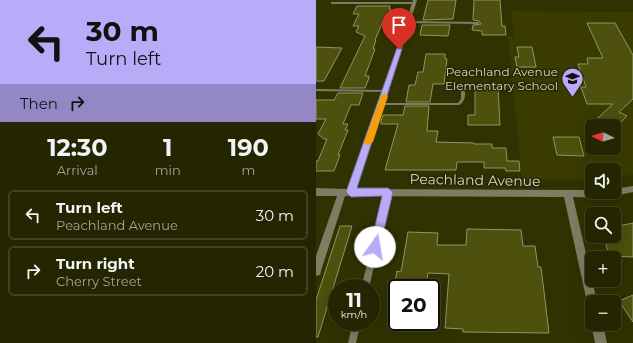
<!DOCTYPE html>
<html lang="en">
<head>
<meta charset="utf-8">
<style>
	:root { --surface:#242601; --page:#2c2e0b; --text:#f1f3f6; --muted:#a3a599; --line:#414323 }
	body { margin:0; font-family:Montserrat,sans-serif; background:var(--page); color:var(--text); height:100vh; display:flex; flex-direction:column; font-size:15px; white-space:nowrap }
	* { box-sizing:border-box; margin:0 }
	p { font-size:13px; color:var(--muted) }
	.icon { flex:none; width:22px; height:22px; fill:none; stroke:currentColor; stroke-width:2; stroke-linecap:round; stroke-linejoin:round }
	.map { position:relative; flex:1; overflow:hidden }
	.drawer { display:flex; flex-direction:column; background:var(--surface); width:316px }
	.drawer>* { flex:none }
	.hud { background:#b8abf7; color:#111; overflow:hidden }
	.needle { width:26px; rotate:275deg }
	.controls { position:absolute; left:269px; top:119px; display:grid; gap:8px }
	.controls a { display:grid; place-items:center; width:36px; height:36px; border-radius:6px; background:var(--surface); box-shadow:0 4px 16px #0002,0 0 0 1px var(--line); font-size:20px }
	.speed { position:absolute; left:12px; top:279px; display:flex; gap:8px; font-size:20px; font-weight:700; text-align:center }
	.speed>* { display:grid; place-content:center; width:52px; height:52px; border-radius:50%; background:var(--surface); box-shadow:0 4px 16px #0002,0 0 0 1px var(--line); line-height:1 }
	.speed small { font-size:10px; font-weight:400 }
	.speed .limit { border:2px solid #111; border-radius:6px; background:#fff; color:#111 }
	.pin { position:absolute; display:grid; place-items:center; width:34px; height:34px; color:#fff; margin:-41px -17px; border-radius:50% 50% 50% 0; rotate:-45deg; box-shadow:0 0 4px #0007 }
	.pin .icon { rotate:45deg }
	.me { position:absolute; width:44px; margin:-22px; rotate:13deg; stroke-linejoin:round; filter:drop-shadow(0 0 3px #0008) }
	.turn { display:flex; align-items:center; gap:14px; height:84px; padding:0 20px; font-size:18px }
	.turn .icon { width:52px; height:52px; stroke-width:2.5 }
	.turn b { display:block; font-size:28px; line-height:34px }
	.then { display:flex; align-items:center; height:38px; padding:0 20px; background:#0003; gap:8px; font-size:15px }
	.eta { display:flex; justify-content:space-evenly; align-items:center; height:68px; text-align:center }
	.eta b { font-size:24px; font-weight:700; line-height:28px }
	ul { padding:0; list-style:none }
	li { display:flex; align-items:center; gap:12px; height:50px; margin:0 8px 6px; padding:0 12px; border:2px solid var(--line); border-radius:6px }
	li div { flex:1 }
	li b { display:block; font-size:15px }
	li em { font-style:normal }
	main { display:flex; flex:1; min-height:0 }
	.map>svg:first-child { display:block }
	.built { fill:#3a3b00; fill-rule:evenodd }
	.building { fill:#4e500d; stroke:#919565 }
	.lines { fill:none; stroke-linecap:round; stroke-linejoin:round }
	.lane { fill:#7c7e64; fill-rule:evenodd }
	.street { fill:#7c7e64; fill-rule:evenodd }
	.route { fill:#b8abf7; stroke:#786fa1 }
	.slow { fill:#f59e0b }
	.labels { text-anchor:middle; stroke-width:3; stroke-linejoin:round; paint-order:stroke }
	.far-poi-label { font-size:12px; fill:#d5d8bf; stroke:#262804; text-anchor:end }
	.street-label { font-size:14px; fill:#d5d8bf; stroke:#262804 }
</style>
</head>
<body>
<main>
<section class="drawer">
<div class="hud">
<div class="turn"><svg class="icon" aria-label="left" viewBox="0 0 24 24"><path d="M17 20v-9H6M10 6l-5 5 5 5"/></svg><div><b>30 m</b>Turn left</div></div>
<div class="then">Then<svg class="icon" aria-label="right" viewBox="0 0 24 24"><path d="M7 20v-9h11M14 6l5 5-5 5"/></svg></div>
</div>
<div class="eta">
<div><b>12:30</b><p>Arrival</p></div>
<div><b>1</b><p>min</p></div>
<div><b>190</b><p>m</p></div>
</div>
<ul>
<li><svg class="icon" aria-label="left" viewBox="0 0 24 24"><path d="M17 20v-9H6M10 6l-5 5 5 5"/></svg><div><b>Turn left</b><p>Peachland Avenue</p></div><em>30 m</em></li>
<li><svg class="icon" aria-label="right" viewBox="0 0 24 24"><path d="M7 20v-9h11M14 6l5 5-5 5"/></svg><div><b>Turn right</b><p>Cherry Street</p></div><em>20 m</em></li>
</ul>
</section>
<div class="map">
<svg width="317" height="343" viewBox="0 0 317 343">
	<rect width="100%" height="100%" fill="#303201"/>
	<path class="built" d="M195 11 317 12V174L298 179V170H276V180L206 179 192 37H198ZM276 126H298V148H276Z"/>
	<g class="building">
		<polygon points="112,0 140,0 137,19 107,20"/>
		<polygon points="158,0 184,0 186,26 189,26 190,35 166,35 166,31 156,30 157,25 165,24 163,21 157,20"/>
		<polygon points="41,6 74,6 73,9 75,9 70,19 68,19 59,40 60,40 57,49 59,49 49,76 53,76 53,78 49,88 24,88 49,36 40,32 43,26 37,26 43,14 37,14"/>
		<polygon points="271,23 299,23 317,55 317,99 303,112 311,116 301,126 273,126 297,104 271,104 265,87 270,87 262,64 272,64 271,58 287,58"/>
		<polygon points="106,25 134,25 132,36 104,35"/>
		<polygon points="0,47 26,48 8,81 0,81"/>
		<polygon points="201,47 216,47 220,67 201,67 199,57 203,57"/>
		<polygon points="110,54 129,54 129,59 131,59 128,84 117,84 114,102 90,102 93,85 99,85 102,72 107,72"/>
		<polygon points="159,87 182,87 184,125 152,125 152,115 159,115"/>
		<polygon points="22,93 47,93 43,105 35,105 27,124 32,124 29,130 32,130 22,155 24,155 18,171 0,171 0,161 2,161 11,139 8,139 2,134 10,119 0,119 0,100 18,100"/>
		<polygon points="89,106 113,106 111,131 122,131 120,142 158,143 158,144 176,144 176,148 190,148 191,161 203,161 204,171 190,171 189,168 168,168 168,162 141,162 140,170 69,170 82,124 65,124 65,121 67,115 87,115"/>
		<polygon points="237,137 263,137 268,156 241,155"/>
		<polygon points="317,223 317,257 293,256 288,236 298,236 298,227"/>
		<polygon points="24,226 36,226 2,337 0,337 0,300"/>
		<polygon points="151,229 205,230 207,246 219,246 222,267 225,267 233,333 147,332 147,329 129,328 133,274 112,273 110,288 78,288 81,271 85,272 92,232 122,233 121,245 150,245"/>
		<polygon points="317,295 317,322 303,301"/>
	</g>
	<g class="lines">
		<g class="lane">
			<polygon points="15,2 98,2 100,3 98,4 15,4"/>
			<polygon points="91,21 162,22 164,23 162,24 92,23 90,22"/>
			<path d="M145 87H149V88C149 95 150 101 143 105H66L64 104 66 103H142L145 99Z"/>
			<polygon points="0,89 70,90 72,91 70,92 0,91"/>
			<polygon points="70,190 74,190 75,192 53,288 45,288"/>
			<polygon points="37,322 45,322 40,343 32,343"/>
		</g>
		<g class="street">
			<polygon points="97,0 101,0 69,104 40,189 276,190 276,192 298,192 298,189 317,186 317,192 290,198 257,197 281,302 276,302 276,307 272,306 271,302 248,197 29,196 5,271 4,275 0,276 0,256 21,196 0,196 0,188 32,189 63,104"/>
			<polygon points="276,323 276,324 287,324 291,343 279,343 275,324"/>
		</g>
	</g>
	<polygon class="route" points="81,48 86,49 41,188 72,188 77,192 64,247 63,251 59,252 55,251 54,247 66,196 35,197 30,192"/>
	<polygon class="slow" points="68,93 72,96 57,142 52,145 49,144 48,142 65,96"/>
	<defs>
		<symbol id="school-pin" viewBox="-11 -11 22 30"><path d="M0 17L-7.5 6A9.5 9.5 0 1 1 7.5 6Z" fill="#b8abf7" stroke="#262804"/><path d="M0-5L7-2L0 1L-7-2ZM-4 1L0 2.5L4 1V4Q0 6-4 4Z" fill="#111"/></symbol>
	</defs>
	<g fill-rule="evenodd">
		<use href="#school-pin" x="244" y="66" width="25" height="34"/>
	</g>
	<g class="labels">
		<g class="far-poi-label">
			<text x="242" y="76">Peachland Avenue<tspan x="242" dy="14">Elementary School</tspan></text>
		</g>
		<g class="street-label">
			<text transform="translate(159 180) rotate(1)" y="5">Peachland Avenue</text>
		</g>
	</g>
</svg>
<div class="controls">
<a><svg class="needle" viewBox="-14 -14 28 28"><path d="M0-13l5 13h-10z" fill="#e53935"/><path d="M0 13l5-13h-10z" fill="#a3a599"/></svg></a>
<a><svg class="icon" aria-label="sound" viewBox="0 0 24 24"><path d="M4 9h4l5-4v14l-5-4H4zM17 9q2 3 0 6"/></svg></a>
<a><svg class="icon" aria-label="search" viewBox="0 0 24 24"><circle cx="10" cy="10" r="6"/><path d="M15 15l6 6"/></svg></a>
<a>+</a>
<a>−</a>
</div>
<div class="speed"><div>11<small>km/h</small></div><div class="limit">20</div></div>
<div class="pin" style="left:83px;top:49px;background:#d93025"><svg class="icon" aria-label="arrive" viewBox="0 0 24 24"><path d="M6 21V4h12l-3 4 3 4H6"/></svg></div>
<svg class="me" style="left:59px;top:247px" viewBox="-20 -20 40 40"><circle r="19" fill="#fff"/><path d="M0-13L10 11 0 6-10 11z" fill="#b8abf7"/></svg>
</div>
</main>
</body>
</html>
